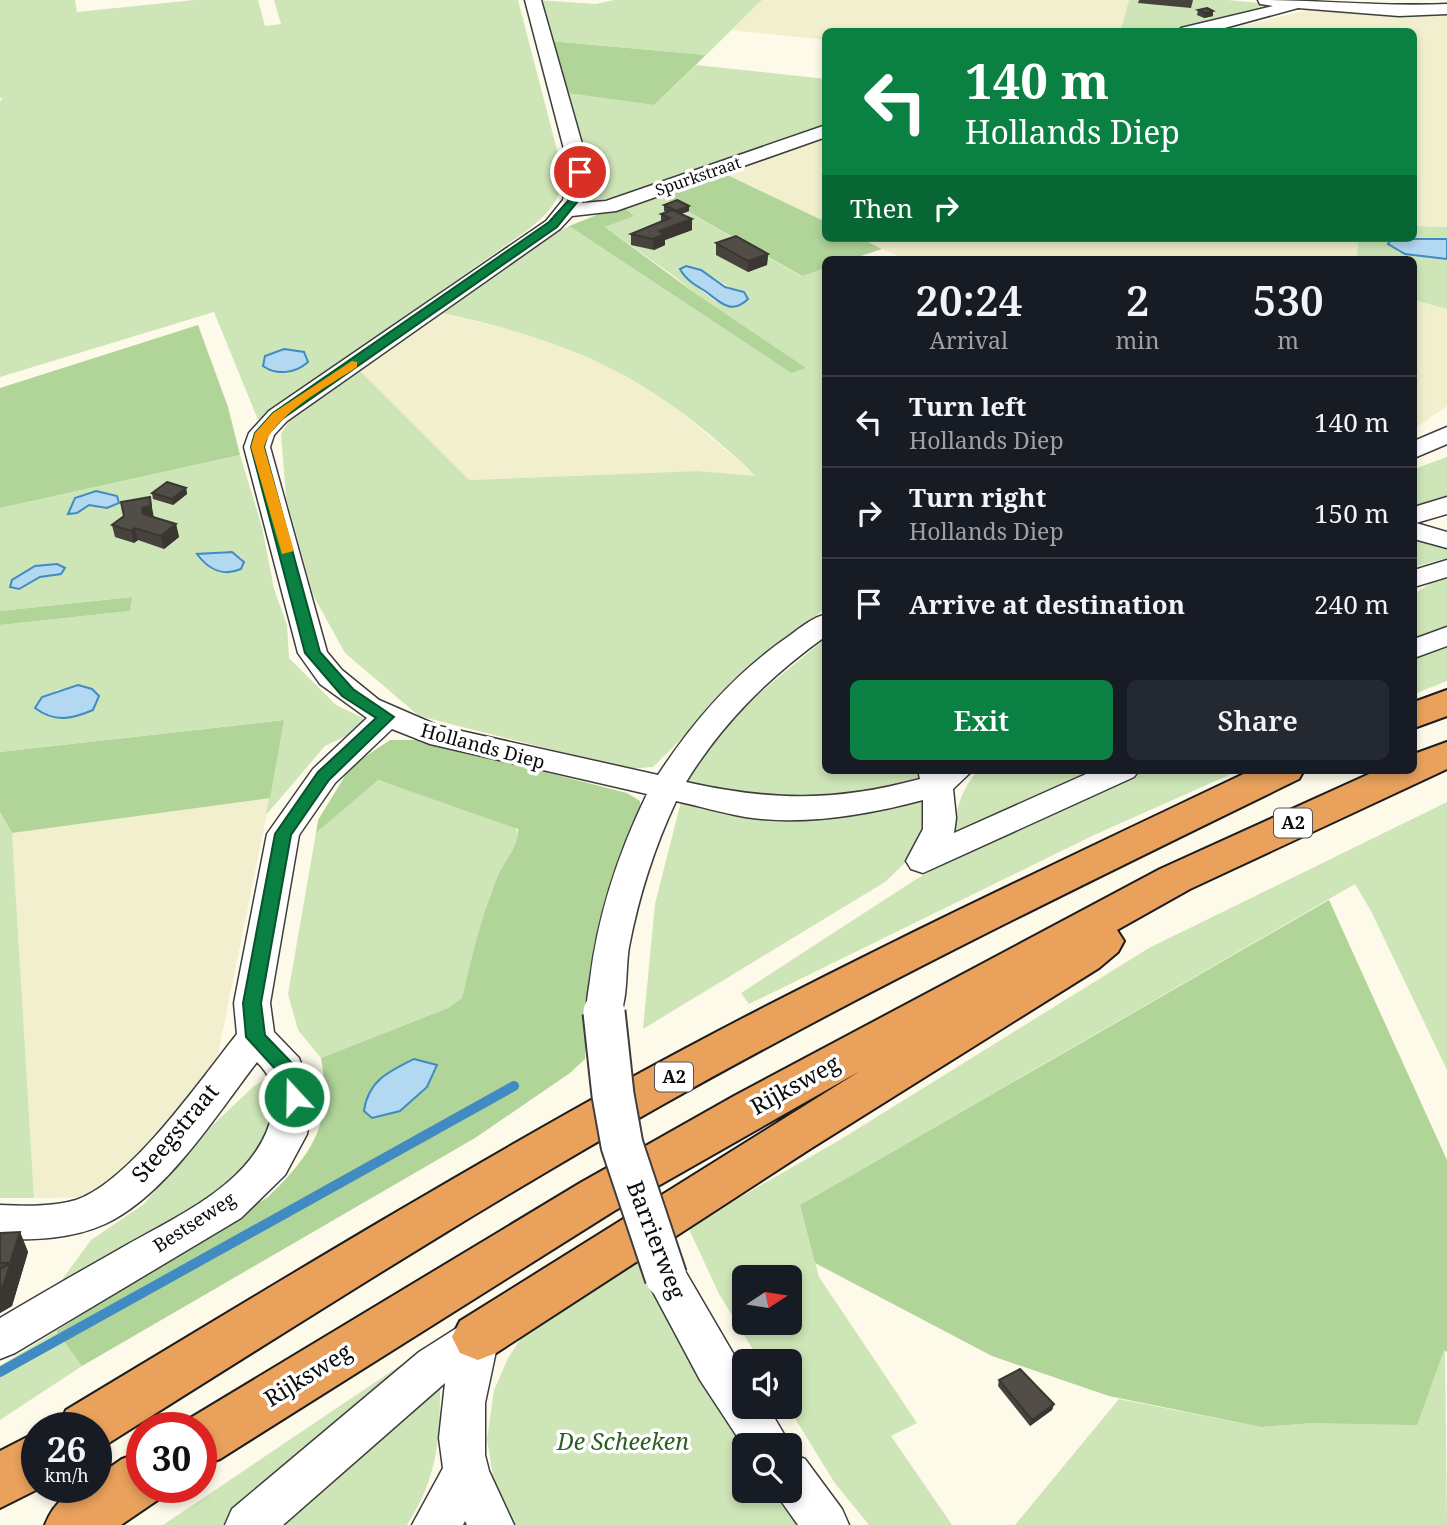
<!DOCTYPE html>
<html lang="en">
<head>
<meta charset="utf-8">
<style>
	:root { --surface:#171b24; --page:#242831; --text:#f1f3f6; --muted:#9ea1a6; --line:#363941; --accent:#0b8043 }
	body { margin:0; font-family:"Noto Serif",serif; background:var(--page); color:var(--text); height:100vh; display:flex; flex-direction:column; font-size:26px; white-space:nowrap }
	* { box-sizing:border-box; margin:0 }
	p { font-size:23px; color:var(--muted) }
	.icon { flex:none; width:38px; height:38px; fill:none; stroke:currentColor; stroke-width:2; stroke-linecap:round; stroke-linejoin:round }
	.map { position:relative; flex:1; overflow:hidden }
	.details { position:absolute; left:822px; top:256px; width:595px; height:518px; display:flex; flex-direction:column; background:var(--surface); border-radius:10px; box-shadow:0 4px 10px #0003 }
	.details>* { flex:none }
	.banner { position:absolute; left:822px; top:28px; width:595px; height:214px; border-radius:10px; box-shadow:0 4px 10px #0003; background:#0b8043; color:#fff; overflow:hidden }
	.needle { width:46px; rotate:78deg }
	.buttons { position:absolute; left:732px; top:1265px; display:grid; gap:14px }
	.buttons a { display:grid; place-items:center; width:70px; height:70px; border-radius:10px; background:var(--surface); box-shadow:0 4px 10px #0003; font-size:35px }
	.speed { position:absolute; left:21px; top:1412px; display:flex; gap:14px; font-size:35px; font-weight:700; text-align:center }
	.speed>* { display:grid; place-content:center; width:91px; height:91px; border-radius:50%; background:var(--surface); box-shadow:0 4px 10px #0003; line-height:1 }
	.speed small { font-size:18px; font-weight:400 }
	.speed .limit { border:10px solid #d22; background:#fff; color:#111 }
	.pin { position:absolute; display:grid; place-items:center; width:60px; height:60px; color:#fff; margin:-30px; border:4px solid #fff; border-radius:50%; box-shadow:0 2px 7px #0007 }
	.me { position:absolute; width:77px; margin:-38px; rotate:339deg; stroke-linejoin:round; filter:drop-shadow(0 0 5px #0008) }
	.turn { display:flex; align-items:center; gap:24px; height:147px; padding:0 28px; font-size:32px }
	.turn .icon { width:91px; height:91px; stroke-width:2.5 }
	.turn b { display:block; font-size:49px; line-height:60px }
	.then { display:flex; align-items:center; height:66px; padding:0 28px; background:#0003; gap:14px; font-size:26px }
	.eta { display:flex; justify-content:space-evenly; align-items:center; height:119px; text-align:center }
	.eta b { font-size:42px; font-weight:600; line-height:49px }
	.button { display:flex; gap:14px; margin-top:auto; padding:14px 28px }
	.button a { flex:1; height:80px; border-radius:10px; background:var(--accent); color:#fff; font-size:28px; font-weight:600; line-height:80px; text-align:center }
	.button a+a { background:var(--page); color:var(--text) }
	ul { padding:0; list-style:none }
	li { display:flex; align-items:center; gap:21px; height:91px; padding:0 28px; border-top:2px solid var(--line) }
	li div { flex:1 }
	li b { display:block; font-size:26px }
	li em { font-style:normal }
	.map>svg:first-child { display:block }
	.farmland { fill:#f1efcd }
	.green { fill:#cee5b7; fill-rule:evenodd }
	.forest { fill:#b1d498 }
	.water { fill:#b3d8f1; stroke:#3f8bc2; stroke-width:2 }
	.lines { fill:none; stroke-linecap:round; stroke-linejoin:round }
	.stream { stroke:#3f8bc2; stroke-width:10 }
	.minor-casing { stroke:#3e3e3e; stroke-width:3 }
	.highway-casing { stroke:#1c1c1c; stroke-width:4 }
	.minor { fill:#fff; fill-rule:evenodd }
	.highway { fill:#e9a15c; fill-rule:evenodd }
	.minor-bridge-casing { stroke:#3e3e3e; stroke-width:45; stroke-linecap:butt }
	.minor-bridge { stroke:#fff; stroke-width:41 }
	.wall { fill:#47423e }
	.shaded-wall { fill:#3a3632 }
	.building { fill:#534d48; stroke:#3a3632; stroke-width:2 }
	.route { fill:#0b8043; stroke:#07532c; stroke-width:2 }
	.slow { fill:#f59e0b }
	.labels { text-anchor:middle; stroke-width:7; stroke-linejoin:round; paint-order:stroke }
	.far-street-label { font-size:16px; fill:#0b0b0b; stroke:#fff }
	.shield { fill:#fff; stroke:#545454; stroke-width:2 }
	.shield-label { font-size:18px; font-weight:bold; fill:#0b0b0b }
	.street-label { font-size:19px; fill:#0b0b0b; stroke:#fff }
	.near-street-label { font-size:23px; fill:#0b0b0b; stroke:#fff }
	.near-park-label { font-size:23px; font-style:italic; fill:#2c5d21; stroke:#fff }
</style>
</head>
<body>
<div class="map">
<svg width="1447" height="1525" viewBox="0 0 1447 1525">
	<rect width="100%" height="100%" fill="#fefaea"/>
	<g class="farmland">
		<polygon points="762,0 1129,0 1120,31 826,32 826,40 732,30"/>
		<polygon points="1318,8 1447,14 1447,227 1414,226 1414,32 1215,32"/>
		<polygon points="826,137 826,222 721,172"/>
		<polygon points="860,238 1358,238 1357,259 904,259"/>
		<polygon points="1414,300 1447,309 1447,406 1414,429"/>
		<polygon points="438,312 539,337 612,368 659,394 757,476 698,471 469,480 358,369"/>
		<polygon points="270,798 217,1059 212,1069 112,1197 34,1198 12,833"/>
	</g>
	<g class="green">
		<path d="M0 0H75L77 12 194 0H258L265 26 281 24 274 0H518L563 173C563 198 547 215 529 229L258 420 214 312 0 377V101L3 99 0 98ZM292 349 308 362 293 371 278 372 277 351Z"/>
		<polygon points="538,0 596,4 614,0 762,0 706,55 550,41"/>
		<polygon points="1129,0 1227,0 1284,5 1171,31 1120,32"/>
		<polygon points="696,65 826,79 826,127 585,206 592,182 566,93 654,105"/>
		<path d="M657 194 801 276 826 268V608L775 646 653 767 628 769 419 716 345 653 313 595 286 497 281 434 291 418 358 369 469 480 698 471 755 476C744 463 729 452 716 440 630 365 549 336 438 312L539 242 569 226 791 373 675 277 605 227 633 215 622 205ZM686 266C707 268 719 286 740 290L716 302 684 276 680 271Z"/>
		<polygon points="1414,226 1447,227 1447,239 1392,239 1398,252 1447,259 1447,309 1414,300 1414,259 1357,259 1358,238 1414,238"/>
		<path d="M240 455 262 527 274 589 287 625 289 658 336 705 373 723 325 746 266 815 283 720 0 752V625L130 611 131 597 0 611V508ZM227 551 242 558 235 571 213 569 198 554ZM84 685 93 710C72 719 55 723 36 709L57 690Z"/>
		<polygon points="1447,457 1447,499 1414,510 1414,469"/>
		<polygon points="1414,539 1447,545 1447,558 1414,567"/>
		<polygon points="1447,578 1447,627 1414,640 1414,594 1431,583"/>
		<polygon points="826,638 826,770 922,770 931,816 925,844 885,882 643,1029 655,904 686,782 720,734 750,701"/>
		<polygon points="1447,642 1447,681 1414,694 1414,654"/>
		<path d="M979 770H1096L953 834C956 810 961 788 979 770Z"/>
		<polygon points="1137,770 1240,770 1094,835 749,1004 741,993 915,880 987,838"/>
		<polygon points="377,780 515,826 519,836 490,895 462,998 448,1008 321,1058 298,1030 288,994 316,833"/>
		<path d="M1447 802V1070L1371 911 1355 884 800 1205 819 1277 917 1423 891 1436 952 1525H869L834 1482 788 1407 789 1362 760 1361 719 1294 688 1227 838 1141 1149 948ZM744 1278H789V1323H744Z"/>
		<polygon points="0,812 12,833 34,1198 0,1198"/>
		<polygon points="275,1072 280,1128 200,1215 58,1285 91,1240 144,1204 200,1137 253,1087"/>
		<polygon points="636,1251 653,1293 744,1446 744,1491 777,1491 799,1525 507,1525 495,1489 487,1439 494,1390 508,1358 527,1329"/>
		<polygon points="56,1331 82,1366 0,1420 0,1366"/>
		<polygon points="429,1346 235,1525 163,1525"/>
		<polygon points="1445,1350 1447,1525 1015,1525 1119,1399 1261,1427 1315,1423"/>
		<path d="M440 1380C440 1438 439 1474 407 1525H272Z"/>
	</g>
	<g class="forest">
		<polygon points="550,41 706,55 654,105 566,93"/>
		<polygon points="721,172 826,222 826,238 860,238 882,249 852,259 826,259 826,268 802,276 657,194"/>
		<polygon points="622,205 634,216 605,227 696,294 806,368 791,373 569,226"/>
		<polygon points="198,325 228,407 240,455 0,508 0,388"/>
		<polygon points="132,597 130,611 0,625 0,611"/>
		<polygon points="284,720 270,798 12,833 0,812 0,752"/>
		<path d="M390 740H420L627 793 640 801 641 807 588 1012 585 1059 570 1073 475 1138 82 1366 56 1331 268 1197C314 1152 333 1123 321 1058L448 1008 462 998C472 957 481 917 497 878 503 863 520 844 518 829L378 780 316 833 318 820 351 766Z"/>
		<polygon points="1329,900 1447,1160 1447,1352 1444,1350 1417,1425 1315,1423 1261,1427 1109,1396 992,1356 815,1263 800,1205"/>
	</g>
	<g class="water">
		<polygon points="1392,239 1447,239 1447,259 1405,254 1388,244"/>
		<path d="M686 266 701 270 725 287 744 292 748 299C731 316 719 301 705 291 695 285 685 279 680 269Z"/>
		<path d="M284 349 304 352 308 362C296 373 277 376 263 366L265 356Z"/>
		<polygon points="96,491 117,496 119,503 107,508 89,505 77,513 68,514 75,498"/>
		<path d="M232 552 244 562 241 569C223 577 208 569 197 554Z"/>
		<polygon points="57,564 65,568 61,574 40,577 19,589 10,587 12,580 35,566"/>
		<path d="M78 685 92 689 99 696 93 710C72 719 55 723 35 708L42 697Z"/>
		<path d="M414 1059 437 1065 427 1087 400 1111 372 1118 364 1111C368 1081 389 1071 414 1059Z"/>
	</g>
	<g class="lines">
		<polyline class="stream" points="0,1372 514,1086"/>
		<defs>
			<g id="minor">
				<path d="M525 0H541L590 172 582 203 606 201 826 125V137L616 211 572 216 560 229 287 421 274 435 270 447 327 652 342 670 379 700 439 726 658 775C694 720 735 673 789 636 801 627 812 618 826 614V636C769 677 723 722 686 782 771 801 835 802 920 779L918 770H973L953 789 956 818 954 833 1095 770H1139L1134 777 923 873 911 869 906 861 923 829V800C867 815 803 826 745 817 722 813 699 806 676 801 654 848 639 895 629 947 625 971 629 1000 617 1022L604 1026 591 1022C584 1008 588 995 590 980 598 914 618 854 647 794L430 744 392 729 335 783 299 835 270 1003 274 1032 299 1058 313 1097 307 1134 285 1175 241 1218 15 1353 0 1359V1318C39 1295 77 1273 116 1251 174 1217 260 1183 273 1110 276 1090 271 1076 257 1062 217 1114 166 1196 105 1224 72 1239 36 1240 0 1239V1205C25 1206 52 1207 76 1200 130 1182 201 1079 237 1034L234 1003 267 834 313 769 367 718 320 684 298 653 244 447 249 433 269 411 546 221 563 200 570 172Z"/>
				<path d="M1258 0C1321 0 1384 7 1447 4V14L1399 16 1298 8 1210 32H1179L1181 28 1273 6 1260 4Z"/>
				<polygon points="1447,427 1447,444 1414,458 1414,441"/>
				<polygon points="1447,497 1447,514 1416,523 1447,532 1447,548 1414,539 1414,507"/>
				<polygon points="1447,560 1447,577 1414,587 1414,570"/>
				<polygon points="1447,627 1447,646 1414,658 1414,639"/>
				<polygon points="666,1259 681,1264 744,1372 744,1407 768,1407 791,1446 789,1451 789,1446 744,1447 700,1380 645,1277 651,1264"/>
				<polygon points="478,1318 493,1324 499,1337 485,1403 485,1455 489,1471 514,1525 467,1525 465,1521 463,1525 412,1525 443,1468 439,1438 445,1383 283,1525 225,1525 232,1509 419,1352 463,1324"/>
				<polygon points="789,1453 805,1459 842,1509 849,1525 798,1525 774,1491 789,1491"/>
			</g>
			<g id="highway">
				<polygon points="1447,690 1447,716 1414,728 1414,702"/>
				<polygon points="1447,742 1447,769 1190,889 1117,930 1124,941 1118,952 1099,968 810,1149 496,1353 478,1360 460,1353 452,1337 460,1321 860,1071 614,1211 220,1459 201,1466 201,1428 179,1428 182,1423 580,1183 734,1096 1160,869 1378,770 1414,770 1414,754"/>
				<path d="M1252 770H1304L1299 779C1084 884 870 988 662 1105 472 1212 289 1330 104 1446L96 1449V1428H58L66 1410C252 1298 437 1185 627 1080 831 968 1042 870 1252 770Z"/>
				<polygon points="37,1432 37,1488 40,1488 0,1508 0,1451"/>
				<path d="M142 1452V1488H166L162 1497 121 1525H45C54 1502 70 1488 96 1488V1477L122 1459Z"/>
			</g>
		</defs>
		<use href="#minor" class="minor-casing"/>
		<use href="#highway" class="highway-casing"/>
		<use href="#minor" class="minor"/>
		<use href="#highway" class="highway"/>
		<defs>
			<polyline id="minor-bridge" points="604,1012 613,1095 622,1145 666,1277"/>
		</defs>
		<use href="#minor-bridge" class="minor-bridge-casing"/>
		<use href="#minor-bridge" class="minor-bridge"/>
	</g>
	<g class="wall">
		<polygon points="1139,0 1193,0 1191,8 1138,3"/>
		<polygon points="1198,10 1213,11 1213,16 1204,18 1197,15"/>
		<polygon points="664,205 689,206 689,211 681,214 692,230 665,240 665,245 654,250 631,245 631,234 661,221 661,214 666,212 664,211"/>
		<polygon points="716,243 768,254 767,265 748,272 716,255"/>
		<polygon points="186,488 187,494 173,505 153,499 152,493"/>
		<polygon points="154,517 176,524 179,537 164,549 138,540 134,543 115,537 112,525"/>
		<polygon points="20,1232 28,1252 12,1306 0,1313 0,1233"/>
		<polygon points="999,1380 1054,1404 1052,1410 1030,1426 998,1386"/>
	</g>
	<g class="shaded-wall">
		<polygon points="1213,11 1213,16 1204,18 1205,13"/>
		<polygon points="689,206 689,211 676,216 676,211"/>
		<polygon points="692,219 692,230 665,240 665,245 654,250 653,239 659,231"/>
		<polygon points="768,254 767,265 748,272 748,261"/>
		<polygon points="186,488 187,494 173,505 172,499"/>
		<polygon points="150,497 154,518 145,521 142,508"/>
		<polygon points="176,524 179,537 164,549 161,536"/>
		<polygon points="135,528 138,540 134,543 131,531"/>
		<polygon points="20,1232 28,1252 12,1306 0,1313 0,1288 10,1263"/>
		<polygon points="1054,1404 1052,1410 1030,1426 1032,1420"/>
	</g>
	<g class="building">
		<polygon points="1207,8 1213,11 1205,13 1198,10"/>
		<polygon points="677,200 689,206 676,211 664,205"/>
		<polygon points="672,210 692,219 659,231 665,234 653,239 631,234 670,218 661,214"/>
		<polygon points="736,236 768,254 748,261 716,243"/>
		<polygon points="167,482 186,488 172,499 152,493"/>
		<polygon points="150,497 151,506 142,508 143,514 176,524 161,536 135,528 131,531 112,525 124,516 121,502"/>
		<polygon points="20,1232 10,1263 0,1263 0,1233"/>
		<polygon points="11,1263 3,1286 0,1288 0,1269"/>
		<polygon points="1020,1369 1054,1404 1032,1420 999,1380"/>
	</g>
	<polygon class="route" points="577,170 586,172 578,201 557,227 282,419 268,434 264,447 320,652 353,689 394,717 329,780 291,835 261,1003 265,1035 292,1063 304,1097 301,1102 287,1102 277,1071 246,1037 243,1003 275,834 318,772 376,718 342,696 305,653 251,447 255,433 273,413 549,222 568,201"/>
	<path class="slow" d="M352 361 357 362V367C329 386 274 414 264 447L294 551 282 554 251 447 255 433 273 413Z"/>
	<g class="labels">
		<g class="far-street-label">
			<text transform="translate(698 176) rotate(-19)" y="6">Spurkstraat</text>
		</g>
		<g class="shield">
			<rect x="1274" y="808.5" width="38" height="29" rx="5"/>
			<rect x="655" y="1062.5" width="38" height="29" rx="5"/>
		</g>
		<g class="shield-label">
			<text x="1293" y="829">A2</text>
			<text x="674" y="1083">A2</text>
		</g>
		<g class="street-label">
			<text transform="translate(483 746) rotate(15)" y="7">Hollands Diep</text>
			<text transform="translate(194 1222) rotate(-33)" y="7">Bestseweg</text>
		</g>
		<g class="near-street-label">
			<text transform="translate(795 1085) rotate(-29)" y="8">Rijksweg</text>
			<text transform="translate(175 1133) rotate(-50)" y="8">Steegstraat</text>
			<text transform="translate(656 1240) rotate(69)" y="8">Barrierweg</text>
			<text transform="translate(308 1375) rotate(-32)" y="8">Rijksweg</text>
		</g>
		<g class="near-park-label">
			<text x="623" y="1450">De Scheeken</text>
		</g>
	</g>
</svg>
<div class="buttons">
<a><svg class="needle" viewBox="-14 -14 28 28"><path d="M0-13l5 13h-10z" fill="#e53935"/><path d="M0 13l5-13h-10z" fill="#9ea1a6"/></svg></a>
<a><svg class="icon" aria-label="sound" viewBox="0 0 24 24"><path d="M4 9h4l5-4v14l-5-4H4zM17 9q2 3 0 6"/></svg></a>
<a><svg class="icon" aria-label="search" viewBox="0 0 24 24"><circle cx="10" cy="10" r="6"/><path d="M15 15l6 6"/></svg></a>
</div>
<div class="speed"><div>26<small>km/h</small></div><div class="limit">30</div></div>
<div class="pin" style="left:580px;top:172px;background:#d93025"><svg class="icon" aria-label="arrive" viewBox="0 0 24 24"><path d="M6 21V4h12l-3 4 3 4H6"/></svg></div>
<svg class="me" style="left:294px;top:1097px" viewBox="-20 -20 40 40"><circle r="17" fill="#0b8043" stroke="#fff" stroke-width="3"/><path d="M0-11L8 9 0 5-8 9z" fill="#fff"/></svg>
<div class="banner">
<div class="turn"><svg class="icon" aria-label="left" viewBox="0 0 24 24"><path d="M17 20v-9H6M10 6l-5 5 5 5"/></svg><div><b>140 m</b>Hollands Diep</div></div>
<div class="then">Then<svg class="icon" aria-label="right" viewBox="0 0 24 24"><path d="M7 20v-9h11M14 6l5 5-5 5"/></svg></div>
</div>
<section class="details">
<div class="eta">
<div><b>20:24</b><p>Arrival</p></div>
<div><b>2</b><p>min</p></div>
<div><b>530</b><p>m</p></div>
</div>
<ul>
<li><svg class="icon" aria-label="left" viewBox="0 0 24 24"><path d="M17 20v-9H6M10 6l-5 5 5 5"/></svg><div><b>Turn left</b><p>Hollands Diep</p></div><em>140 m</em></li>
<li><svg class="icon" aria-label="right" viewBox="0 0 24 24"><path d="M7 20v-9h11M14 6l5 5-5 5"/></svg><div><b>Turn right</b><p>Hollands Diep</p></div><em>150 m</em></li>
<li><svg class="icon" aria-label="arrive" viewBox="0 0 24 24"><path d="M6 21V4h12l-3 4 3 4H6"/></svg><div><b>Arrive at destination</b></div><em>240 m</em></li>
</ul>
<div class="button"><a>Exit</a><a>Share</a></div>
</section>
</div>
</body>
</html>
